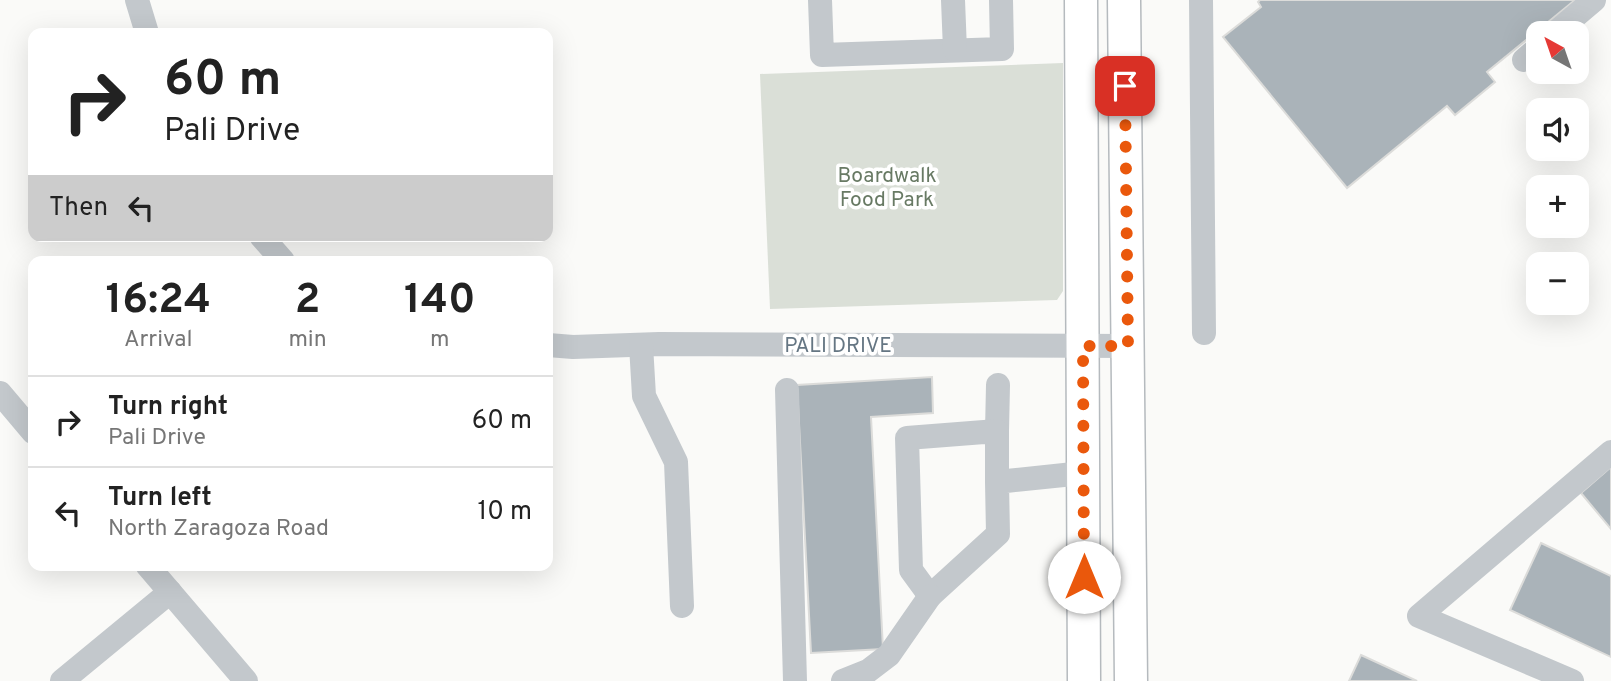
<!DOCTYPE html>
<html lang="en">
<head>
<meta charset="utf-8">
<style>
	:root { --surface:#fff; --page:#f6f6f6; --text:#222; --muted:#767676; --line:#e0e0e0 }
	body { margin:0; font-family:Overpass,sans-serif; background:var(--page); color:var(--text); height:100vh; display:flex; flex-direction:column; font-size:26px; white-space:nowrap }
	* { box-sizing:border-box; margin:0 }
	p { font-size:23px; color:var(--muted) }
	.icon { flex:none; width:38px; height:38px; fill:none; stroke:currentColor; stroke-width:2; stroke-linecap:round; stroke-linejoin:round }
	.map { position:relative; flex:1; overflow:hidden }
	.panel { position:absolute; left:28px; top:256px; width:525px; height:315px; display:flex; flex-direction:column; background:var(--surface); border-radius:14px; box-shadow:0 7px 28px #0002 }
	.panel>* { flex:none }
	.banner { position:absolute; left:28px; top:28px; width:525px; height:214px; border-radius:14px; box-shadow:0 7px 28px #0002; background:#fff; color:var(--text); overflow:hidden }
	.needle { width:46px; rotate:320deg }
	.buttons { position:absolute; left:1526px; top:21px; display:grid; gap:14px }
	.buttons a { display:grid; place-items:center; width:63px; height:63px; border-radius:14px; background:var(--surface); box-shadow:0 7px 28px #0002; font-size:35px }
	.pin { position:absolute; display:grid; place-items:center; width:60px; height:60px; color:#fff; margin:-30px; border-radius:14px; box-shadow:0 4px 10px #0006 }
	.me { position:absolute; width:77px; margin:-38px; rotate:0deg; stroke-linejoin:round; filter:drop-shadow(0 0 5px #0008) }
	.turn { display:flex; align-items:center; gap:24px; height:147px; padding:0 21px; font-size:32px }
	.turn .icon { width:91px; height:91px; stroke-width:2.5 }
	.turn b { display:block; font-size:49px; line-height:60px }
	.then { display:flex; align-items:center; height:66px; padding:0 21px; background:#0003; gap:14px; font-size:26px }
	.eta { display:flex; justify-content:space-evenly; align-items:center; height:119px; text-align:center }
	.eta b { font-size:42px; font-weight:700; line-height:49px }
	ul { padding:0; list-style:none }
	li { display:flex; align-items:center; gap:21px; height:91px; padding:0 21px; border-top:2px solid var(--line) }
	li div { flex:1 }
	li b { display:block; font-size:26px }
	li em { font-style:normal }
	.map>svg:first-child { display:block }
	.green { fill:#dadfd7 }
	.building { fill:#aab3b9; stroke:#dcdcda; stroke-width:2 }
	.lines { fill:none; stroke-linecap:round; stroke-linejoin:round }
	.major-casing { stroke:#b5babe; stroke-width:35 }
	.minor { stroke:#c3c8cc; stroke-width:24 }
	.major { stroke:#fff; stroke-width:32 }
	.route { stroke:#ea580c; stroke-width:12; stroke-dasharray:0 21.6 }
	.labels { text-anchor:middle; stroke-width:7; stroke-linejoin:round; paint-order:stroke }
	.park-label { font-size:21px; fill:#687a64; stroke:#fff }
	.street-label { font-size:21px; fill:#657683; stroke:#fff }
</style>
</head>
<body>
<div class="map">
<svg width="1611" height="681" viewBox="0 0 1611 681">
	<rect width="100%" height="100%" fill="#fafaf8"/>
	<polygon class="green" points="1063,63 1063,291 1057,300 770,309 760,74"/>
	<g class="building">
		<polygon points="1260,0 1575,0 1487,72 1495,82 1455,115 1447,106 1347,188 1223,37 1261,7 1258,2"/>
		<polygon points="932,377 933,413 871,417 883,649 811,653 797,385"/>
		<polygon points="1611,467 1611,529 1581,493"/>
		<polygon points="1541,543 1611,576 1611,657 1510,610"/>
		<polygon points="1361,655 1417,681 1349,681"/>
	</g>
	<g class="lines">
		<defs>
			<g id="major">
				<polyline points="1081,0 1084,681"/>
				<polyline points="1124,0 1131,681"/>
			</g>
		</defs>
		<use href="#major" class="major-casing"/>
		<g class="minor">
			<polyline points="137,0 147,33"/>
			<polyline points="820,0 822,55 1002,49 1001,0"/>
			<polyline points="953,0 955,50"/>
			<polyline points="1201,0 1204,333"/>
			<polyline points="1555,33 1594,0"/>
			<polyline points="1524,60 1538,48"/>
			<polyline points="261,236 283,261"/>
			<polyline points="548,345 573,347 659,344 1128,346"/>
			<polyline points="641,345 644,396 676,462 682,606"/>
			<polyline points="787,390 795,681"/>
			<polyline points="0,393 33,432"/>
			<polyline points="997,431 998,385"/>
			<polyline points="997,482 998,534 930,596 911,570 907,438 997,431 997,482 1083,473"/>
			<polyline points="147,565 246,681"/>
			<polyline points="62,681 170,592"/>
			<polyline points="843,681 868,671 889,655 930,596"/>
			<polyline points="1572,681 1419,616 1611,452"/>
		</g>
		<use href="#major" class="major"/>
	</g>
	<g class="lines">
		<polyline class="route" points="1084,577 1083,346 1128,346 1125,86"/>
	</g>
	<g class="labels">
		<g class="park-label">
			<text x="887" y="182">Boardwalk<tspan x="887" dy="24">Food Park</tspan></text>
		</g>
		<g class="street-label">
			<text x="838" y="352">PALI DRIVE</text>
		</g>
	</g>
</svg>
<div class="buttons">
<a><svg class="needle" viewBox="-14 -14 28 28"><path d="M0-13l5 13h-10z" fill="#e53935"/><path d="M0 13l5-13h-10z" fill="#767676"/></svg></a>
<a><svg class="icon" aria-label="sound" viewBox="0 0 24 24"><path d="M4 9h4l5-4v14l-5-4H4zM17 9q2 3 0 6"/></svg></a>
<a>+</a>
<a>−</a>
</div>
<div class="pin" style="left:1125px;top:86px;background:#d93025"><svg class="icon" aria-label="arrive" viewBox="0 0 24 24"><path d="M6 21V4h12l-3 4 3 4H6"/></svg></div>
<svg class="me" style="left:1084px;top:577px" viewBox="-20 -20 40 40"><circle r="19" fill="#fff"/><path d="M0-13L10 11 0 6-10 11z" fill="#ea580c"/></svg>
<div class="banner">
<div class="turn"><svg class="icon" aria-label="right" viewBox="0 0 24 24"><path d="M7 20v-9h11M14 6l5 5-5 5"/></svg><div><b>60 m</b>Pali Drive</div></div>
<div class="then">Then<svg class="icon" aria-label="left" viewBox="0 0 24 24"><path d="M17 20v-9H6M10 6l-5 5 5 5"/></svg></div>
</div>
<section class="panel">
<div class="eta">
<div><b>16:24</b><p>Arrival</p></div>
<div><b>2</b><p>min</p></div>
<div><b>140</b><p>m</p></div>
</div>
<ul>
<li><svg class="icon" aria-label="right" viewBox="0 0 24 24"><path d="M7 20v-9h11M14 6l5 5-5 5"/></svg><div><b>Turn right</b><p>Pali Drive</p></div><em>60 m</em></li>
<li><svg class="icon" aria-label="left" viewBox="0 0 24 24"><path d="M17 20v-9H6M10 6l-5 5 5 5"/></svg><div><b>Turn left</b><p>North Zaragoza Road</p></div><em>10 m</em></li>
</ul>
</section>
</div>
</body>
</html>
